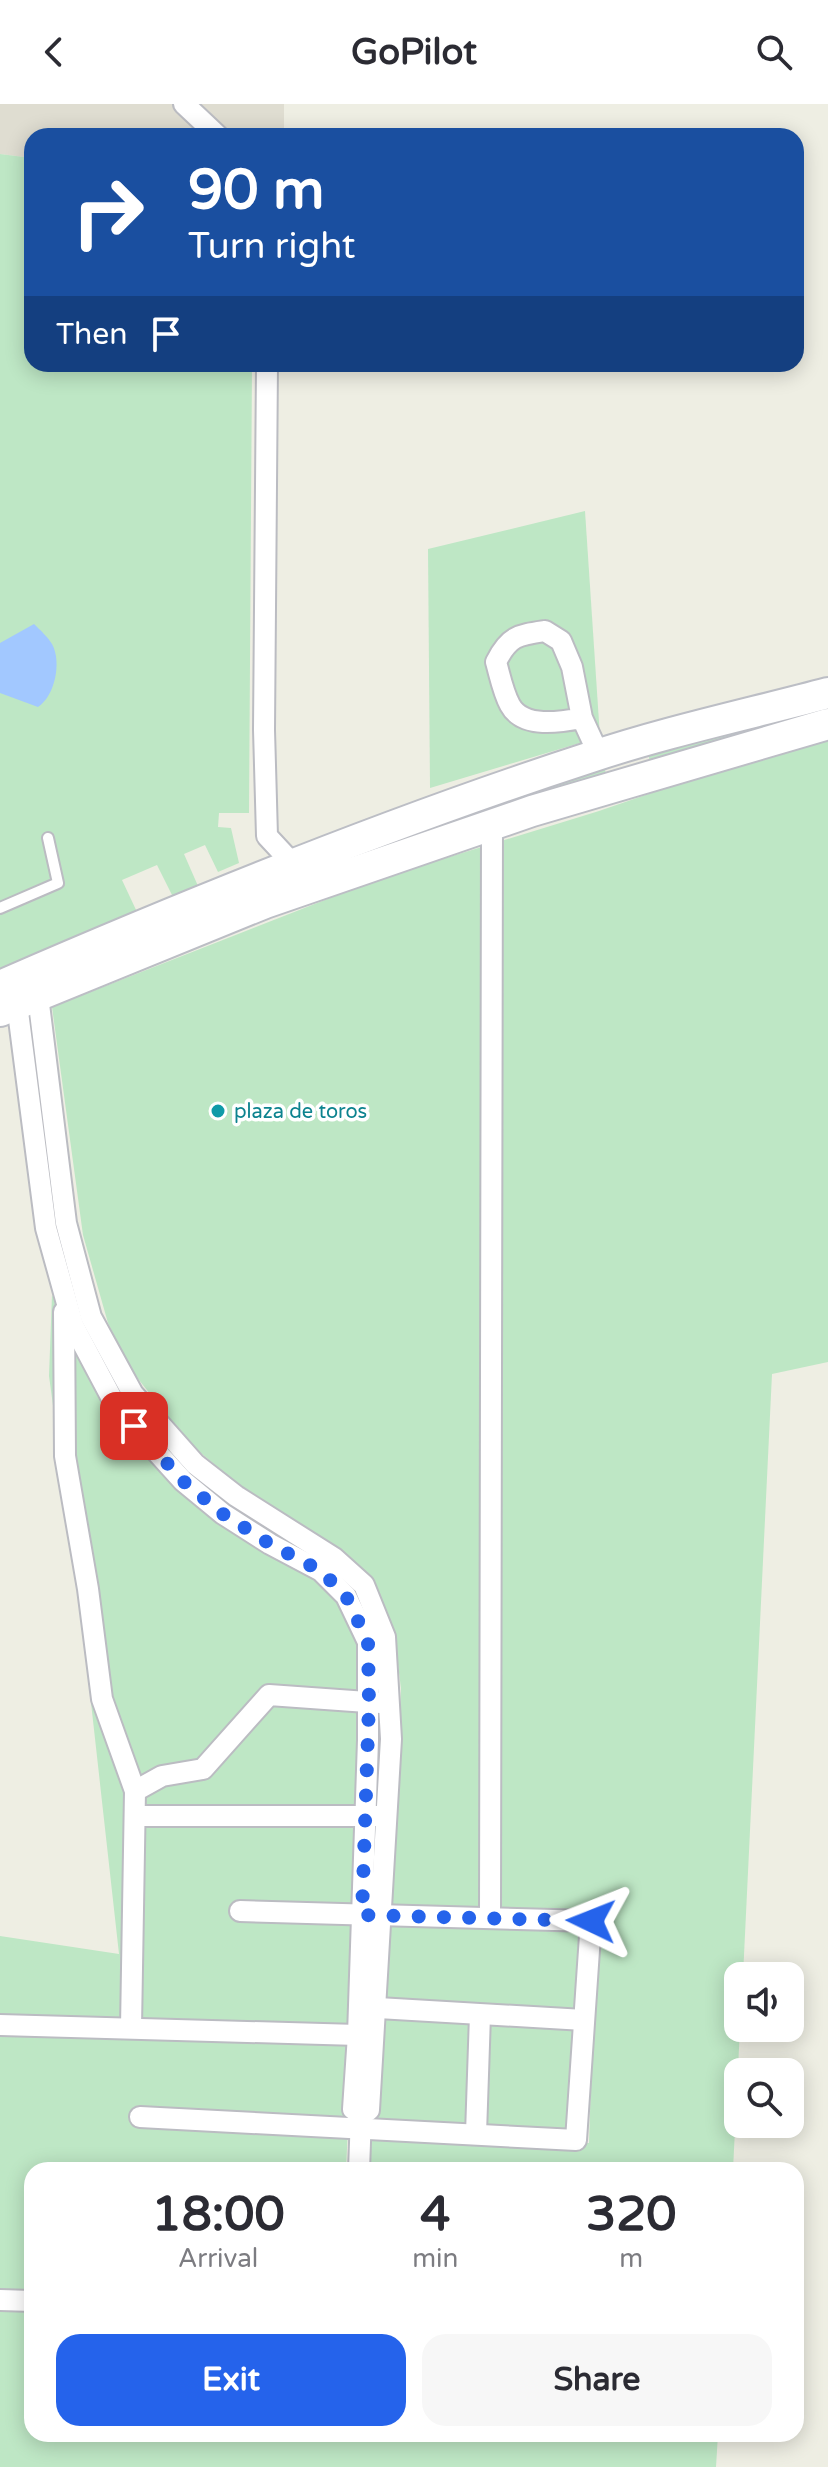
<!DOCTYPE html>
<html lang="en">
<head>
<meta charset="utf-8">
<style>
	:root { --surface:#fff; --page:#f7f7f7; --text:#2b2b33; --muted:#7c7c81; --accent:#2563eb }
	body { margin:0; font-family:"Varela Round",sans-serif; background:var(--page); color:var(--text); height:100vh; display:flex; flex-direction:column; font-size:30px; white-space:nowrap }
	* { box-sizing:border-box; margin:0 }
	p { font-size:26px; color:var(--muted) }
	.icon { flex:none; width:44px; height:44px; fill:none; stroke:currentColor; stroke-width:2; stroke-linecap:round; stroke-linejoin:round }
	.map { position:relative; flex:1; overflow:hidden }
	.panel { position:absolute; left:24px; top:2058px; width:780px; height:280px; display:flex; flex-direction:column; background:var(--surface); border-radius:24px; box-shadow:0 4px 20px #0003 }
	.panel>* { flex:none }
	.guide { position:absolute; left:24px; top:24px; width:780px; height:244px; border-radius:24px; box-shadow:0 4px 20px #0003; background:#1a4fa0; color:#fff; overflow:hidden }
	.buttons { position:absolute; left:724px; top:1858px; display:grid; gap:16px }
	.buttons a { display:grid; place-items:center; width:80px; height:80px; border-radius:16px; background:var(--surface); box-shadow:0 4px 20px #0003; font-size:40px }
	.pin { position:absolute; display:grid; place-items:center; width:68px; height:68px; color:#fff; margin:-34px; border-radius:16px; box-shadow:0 4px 12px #0006 }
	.me { position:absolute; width:88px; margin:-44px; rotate:272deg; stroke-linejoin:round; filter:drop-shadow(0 0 6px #0008) }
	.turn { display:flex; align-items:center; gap:28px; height:168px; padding:0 32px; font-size:36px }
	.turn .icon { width:104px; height:104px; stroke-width:2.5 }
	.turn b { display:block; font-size:56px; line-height:68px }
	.then { display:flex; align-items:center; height:76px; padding:0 32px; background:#0003; gap:16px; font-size:30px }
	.eta { display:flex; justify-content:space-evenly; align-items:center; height:136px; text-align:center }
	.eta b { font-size:48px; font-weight:700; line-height:56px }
	.action { display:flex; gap:16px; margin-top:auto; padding:16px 32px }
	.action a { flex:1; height:92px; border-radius:24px; background:var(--accent); color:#fff; font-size:32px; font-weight:700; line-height:92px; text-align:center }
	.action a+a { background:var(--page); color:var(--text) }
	header { display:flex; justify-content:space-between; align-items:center; height:104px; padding:0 32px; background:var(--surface); font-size:36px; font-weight:700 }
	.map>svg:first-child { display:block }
	.education { fill:#dfddd1 }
	.green { fill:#bee7c5 }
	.water { fill:#a2c8ff }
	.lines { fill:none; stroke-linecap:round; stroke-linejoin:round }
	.service-casing { stroke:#bbbcc2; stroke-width:14 }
	.minor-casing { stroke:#bbbcc2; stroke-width:24 }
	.secondary-casing { stroke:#bcbec5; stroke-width:34 }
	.service { stroke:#fff; stroke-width:10 }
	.minor { stroke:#fff; stroke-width:20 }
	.secondary { stroke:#fff; stroke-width:30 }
	.route { stroke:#2563eb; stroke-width:14; stroke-dasharray:0 25.2 }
	.culture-dot { fill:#0f9aa8; stroke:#fff; stroke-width:3 }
	.labels { text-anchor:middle; stroke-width:7; stroke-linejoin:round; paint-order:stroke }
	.culture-label { font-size:20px; fill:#0d838f; stroke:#fff; text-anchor:start }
</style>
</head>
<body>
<header><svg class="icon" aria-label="back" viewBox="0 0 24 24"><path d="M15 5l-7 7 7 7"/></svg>GoPilot<svg class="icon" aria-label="search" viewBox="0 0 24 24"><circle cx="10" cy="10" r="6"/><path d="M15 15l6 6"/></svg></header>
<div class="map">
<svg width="828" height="2363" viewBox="0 0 828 2363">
	<rect width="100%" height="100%" fill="#eeeee3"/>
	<polygon class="education" points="0,0 284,0 284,32 32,32 32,54 0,50"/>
	<g class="green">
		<polygon points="0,50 32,54 32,260 252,260 249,709 219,709 218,723 231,724 239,759 218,768 205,741 184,750 198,782 173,793 157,761 122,776 137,808 0,868"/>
		<polygon points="585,407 600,633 430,684 428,445"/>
		<polygon points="828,598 828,610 650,660 648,647"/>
		<polygon points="828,631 828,1258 772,1270 743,1872 738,1872 738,1924 740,1924 733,2066 364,2066 365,2029 589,2039 593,1915 602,1814 391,1805 401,1585 394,1527 371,1476 250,1390 190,1340 131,1266 108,1219 83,1131 52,903 381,774 599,707 797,639"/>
		<polygon points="604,662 607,674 542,694 538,681"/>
		<polygon points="52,1191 94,1280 162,1365 330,1482 358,1537 362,1593 268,1587 201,1662 132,1685 127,1918 0,1916 0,1832 119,1850 80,1500 49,1272"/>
		<polygon points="272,1597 362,1601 359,1708 139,1708 140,1690 165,1676 206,1669"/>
		<polygon points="138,1716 358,1716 352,1927 136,1918"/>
		<polygon points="388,1813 594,1820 583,1910 384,1896"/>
		<polygon points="379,1910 476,1914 472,2025 373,2017"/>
		<polygon points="484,1915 584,1920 581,2029 481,2025"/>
		<polygon points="0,1926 352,1936 346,2066 32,2066 32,2193 0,2191"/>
		<polygon points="0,2199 32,2201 32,2330 718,2330 716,2363 0,2363"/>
	</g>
	<path class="water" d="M34 520C40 526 48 533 52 540 62 558 55 592 38 603L0 589V539Z"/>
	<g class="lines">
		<defs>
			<polyline id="service" points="0,804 58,779 48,734"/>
			<g id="minor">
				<polyline points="184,0 218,32"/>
				<polyline points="267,260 264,626 267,732 293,760"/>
				<path d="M582 614C561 618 523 625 510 601 503 588 500 572 496 558 509 532 518 531 545 527L561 537 572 563 582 614 599 651"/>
				<polyline points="38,892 66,1119 91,1213 133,1290 195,1360 236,1392 334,1454 364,1481 385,1533 391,1635 369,2006 361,2011"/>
				<polyline points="17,900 46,1124 73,1221 117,1304 183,1377 223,1410 270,1440 321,1467 346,1492 368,1538 368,1636 358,1931 353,2005 361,2011 359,2066"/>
				<polyline points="64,1208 65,1352 88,1485 102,1595 135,1687 131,1923"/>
				<polyline points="135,1687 162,1672 203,1665 269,1591 381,1599"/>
				<polyline points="135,1712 379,1712"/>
				<polyline points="490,1814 492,721"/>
				<polyline points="361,1903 584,1916"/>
				<polyline points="0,1921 358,1931"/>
				<polyline points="140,2013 576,2036 591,1817 240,1807"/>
				<polyline points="476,2030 480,1911"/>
				<polyline points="0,2196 32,2197"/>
			</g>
			<g id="secondary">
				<path d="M0 882C193 798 388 719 588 654 665 628 749 610 828 589"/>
				<polyline points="0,907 265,799 532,707 828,620"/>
			</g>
		</defs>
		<use href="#service" class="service-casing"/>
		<use href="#minor" class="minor-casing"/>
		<use href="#secondary" class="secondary-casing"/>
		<use href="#service" class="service"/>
		<use href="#minor" class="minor"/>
		<use href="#secondary" class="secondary"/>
	</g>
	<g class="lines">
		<polyline class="route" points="134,1322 183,1377 223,1410 270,1440 321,1467 346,1492 368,1538 369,1599 362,1811 591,1817"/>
	</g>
	<circle class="culture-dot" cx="218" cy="1007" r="8"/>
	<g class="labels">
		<g class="culture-label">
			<text x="234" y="1014">plaza de toros</text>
		</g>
	</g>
</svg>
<div class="buttons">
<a><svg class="icon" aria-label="sound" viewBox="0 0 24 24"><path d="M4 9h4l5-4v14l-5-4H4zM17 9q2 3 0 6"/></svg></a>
<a><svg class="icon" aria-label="search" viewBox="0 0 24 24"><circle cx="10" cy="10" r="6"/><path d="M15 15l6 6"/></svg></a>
</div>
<div class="pin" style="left:134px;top:1322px;background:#d93025"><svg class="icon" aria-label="arrive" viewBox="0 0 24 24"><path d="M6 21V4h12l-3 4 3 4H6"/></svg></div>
<svg class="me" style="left:591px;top:1817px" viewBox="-20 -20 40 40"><path d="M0-17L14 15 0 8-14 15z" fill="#2563eb" stroke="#fff" stroke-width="4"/></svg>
<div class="guide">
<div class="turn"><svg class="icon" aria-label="right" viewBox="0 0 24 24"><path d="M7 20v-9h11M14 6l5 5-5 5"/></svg><div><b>90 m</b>Turn right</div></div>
<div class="then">Then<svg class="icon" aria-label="arrive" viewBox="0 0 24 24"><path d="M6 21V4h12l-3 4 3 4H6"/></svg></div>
</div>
<section class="panel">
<div class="eta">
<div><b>18:00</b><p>Arrival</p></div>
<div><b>4</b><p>min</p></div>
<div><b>320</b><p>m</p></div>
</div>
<div class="action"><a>Exit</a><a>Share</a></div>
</section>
</div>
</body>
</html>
